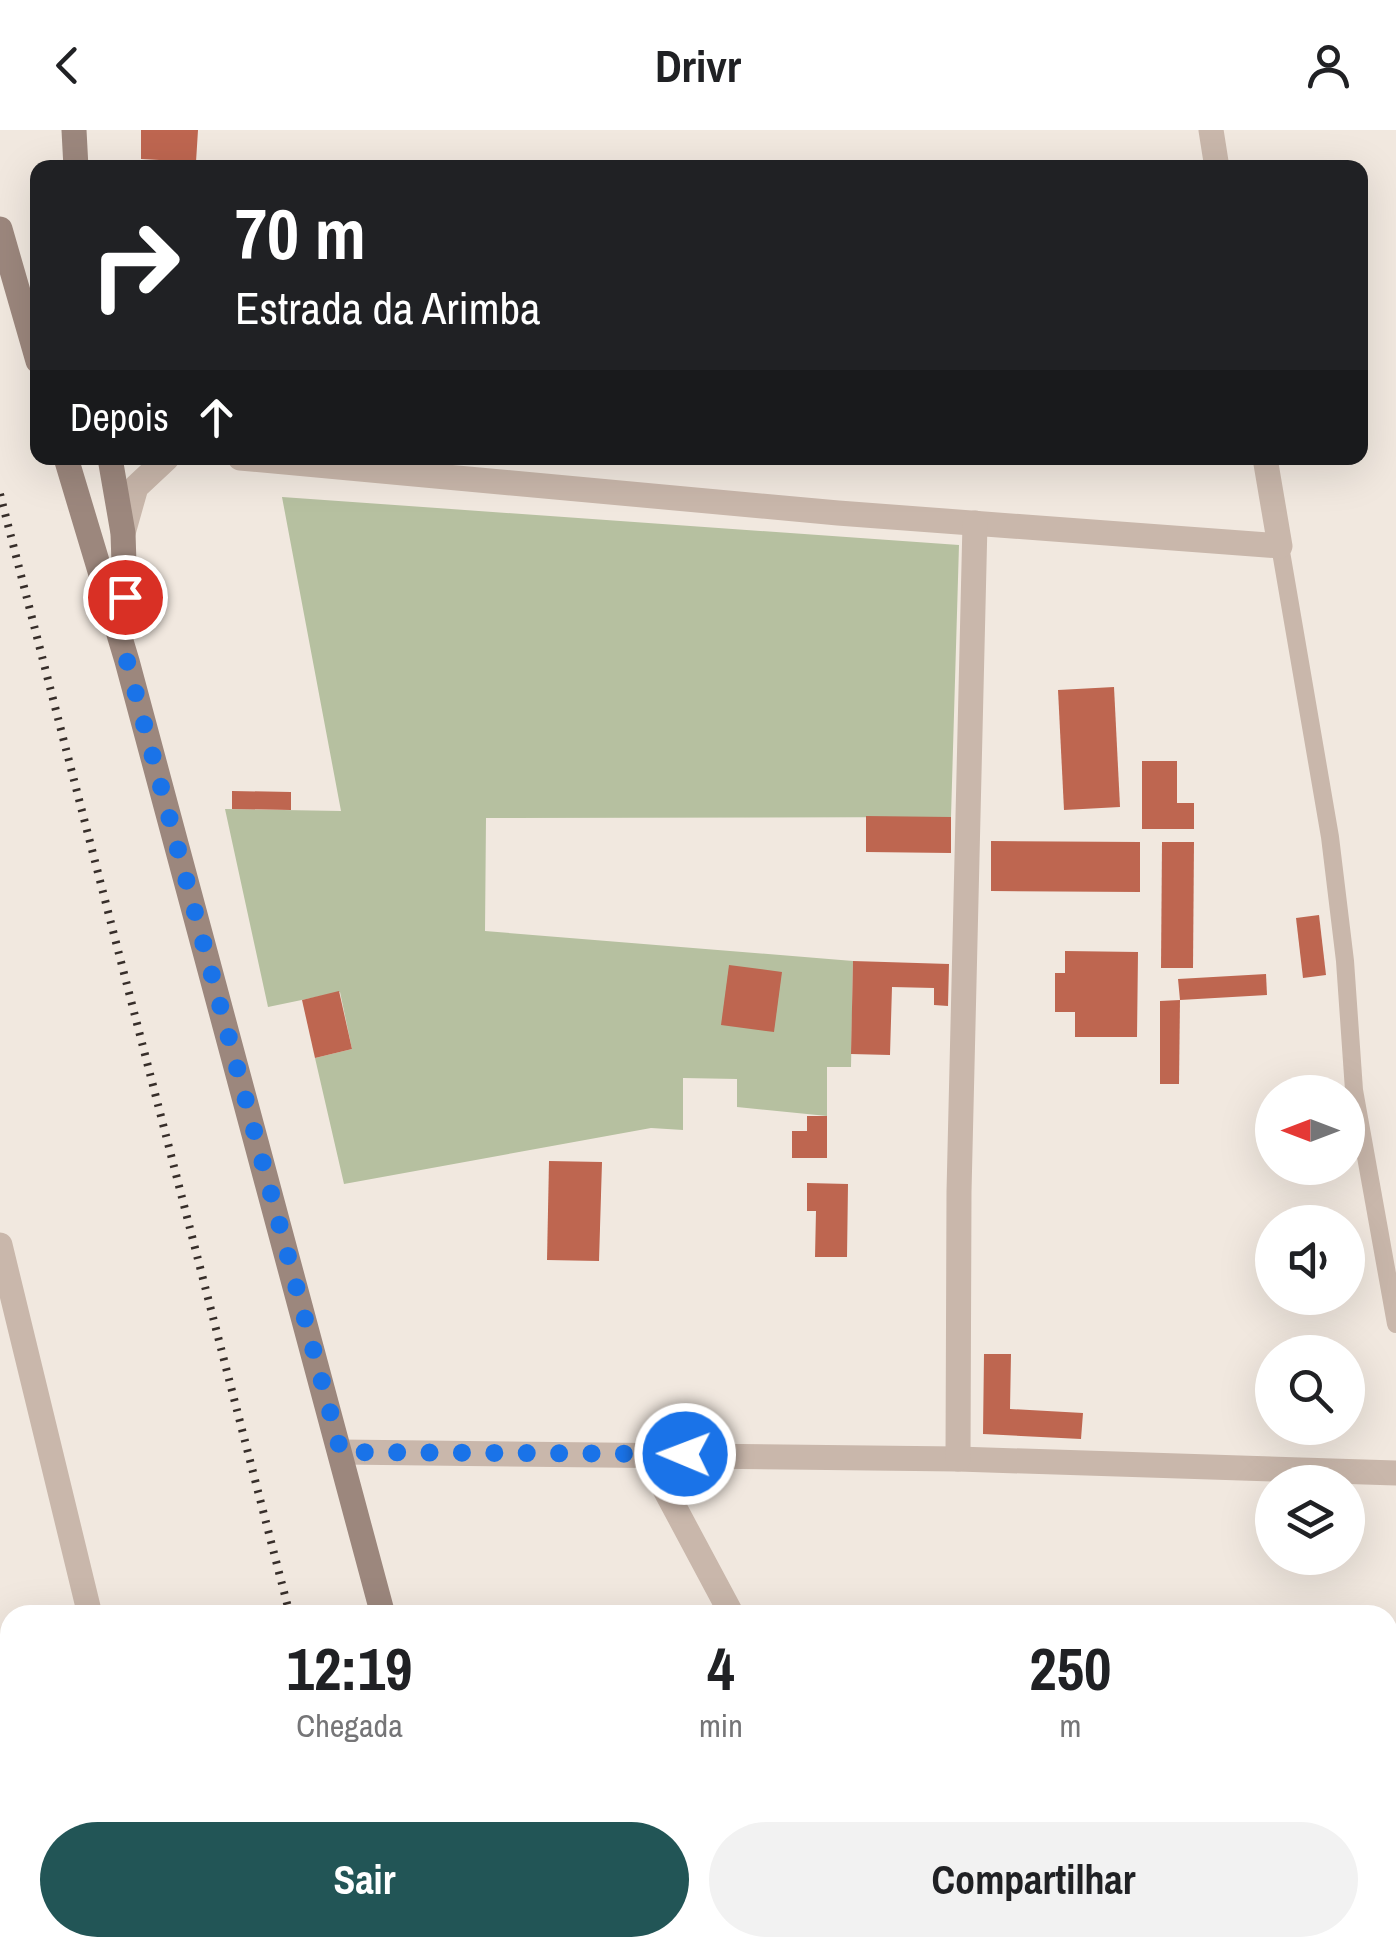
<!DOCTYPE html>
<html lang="pt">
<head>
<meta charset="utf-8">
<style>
	:root { --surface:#fff; --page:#f2f2f2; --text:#202124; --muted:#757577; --accent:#225556 }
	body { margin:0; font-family:"Archivo Narrow",sans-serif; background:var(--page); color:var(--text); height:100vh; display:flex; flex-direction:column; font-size:38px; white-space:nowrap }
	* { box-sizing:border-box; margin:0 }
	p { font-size:32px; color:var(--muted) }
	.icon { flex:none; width:55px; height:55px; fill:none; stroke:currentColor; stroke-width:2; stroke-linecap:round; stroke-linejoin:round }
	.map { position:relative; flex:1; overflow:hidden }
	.drawer { position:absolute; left:0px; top:1475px; width:1398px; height:352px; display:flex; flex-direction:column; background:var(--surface); border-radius:30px 30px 0 0; box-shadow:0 10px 40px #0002 }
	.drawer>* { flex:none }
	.top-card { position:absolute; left:30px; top:30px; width:1338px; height:305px; border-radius:20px; box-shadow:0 10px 40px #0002; background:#202124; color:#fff; overflow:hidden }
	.needle { width:65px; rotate:270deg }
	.controls { position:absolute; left:1255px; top:945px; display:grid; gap:20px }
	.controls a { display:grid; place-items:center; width:110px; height:110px; border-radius:50%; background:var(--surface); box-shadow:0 10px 40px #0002; font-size:50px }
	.pin { position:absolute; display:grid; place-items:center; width:85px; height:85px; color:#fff; margin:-42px; border:5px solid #fff; border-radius:50%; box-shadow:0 2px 10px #0007 }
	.me { position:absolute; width:110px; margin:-55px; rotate:271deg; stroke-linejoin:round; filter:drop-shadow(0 0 8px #0008) }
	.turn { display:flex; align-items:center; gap:35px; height:210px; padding:0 40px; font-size:45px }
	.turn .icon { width:130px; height:130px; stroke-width:2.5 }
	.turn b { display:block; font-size:70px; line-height:85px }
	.then { display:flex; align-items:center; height:95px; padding:0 40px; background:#0003; gap:20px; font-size:38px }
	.eta { display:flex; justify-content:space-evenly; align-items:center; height:170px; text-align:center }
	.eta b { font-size:60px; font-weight:800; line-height:70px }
	.cta { display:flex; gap:20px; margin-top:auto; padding:20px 40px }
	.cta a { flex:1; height:115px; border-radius:60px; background:var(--accent); color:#fff; font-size:40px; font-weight:800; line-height:115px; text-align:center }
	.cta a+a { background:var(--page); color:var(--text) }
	header { display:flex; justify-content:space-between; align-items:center; height:130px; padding:0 40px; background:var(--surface); font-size:45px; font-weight:800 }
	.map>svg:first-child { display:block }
	.green { fill:#b6c0a0 }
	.building { fill:#be6650 }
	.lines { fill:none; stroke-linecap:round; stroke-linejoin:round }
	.service { stroke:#c9b7ab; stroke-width:18 }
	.minor { stroke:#c9b7ab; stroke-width:25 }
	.secondary { stroke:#9c877d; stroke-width:25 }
	.rail { stroke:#372e2a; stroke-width:8; stroke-dasharray:2.5 8; stroke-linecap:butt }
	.route { stroke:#1a73e8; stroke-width:18; stroke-dasharray:0 32.4 }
</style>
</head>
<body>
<header><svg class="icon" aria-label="back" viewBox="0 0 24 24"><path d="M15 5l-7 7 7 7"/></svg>Drivr<svg class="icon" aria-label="person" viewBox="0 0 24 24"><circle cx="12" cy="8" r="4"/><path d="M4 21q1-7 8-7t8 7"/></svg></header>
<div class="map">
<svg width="1396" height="1826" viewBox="0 0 1396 1826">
	<rect width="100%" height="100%" fill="#f1e8df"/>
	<polygon class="green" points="282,367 959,415 951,687 486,688 485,801 853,831 851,937 827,937 827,986 737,977 737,949 683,948 683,1000 651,998 344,1054 315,928 352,919 340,862 268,877 225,679 341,681"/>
	<g class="building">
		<polygon points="141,0 198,0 196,32 141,29"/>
		<polygon points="1114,557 1120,677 1064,680 1058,560"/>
		<polygon points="1142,631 1177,631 1177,673 1194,673 1194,699 1142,699"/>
		<polygon points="232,661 291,662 291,680 232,679"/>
		<polygon points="866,686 951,687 951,723 866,722"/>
		<polygon points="991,711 1140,712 1140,762 991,761"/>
		<polygon points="1162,712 1194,712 1193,838 1161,838"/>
		<polygon points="1319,785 1326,845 1303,848 1296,788"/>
		<polygon points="1065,821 1138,822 1137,907 1075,907 1075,882 1055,882 1055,843 1065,843"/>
		<polygon points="853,831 949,834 948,876 934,875 934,858 892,857 890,925 851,924"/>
		<polygon points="729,835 782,842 774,902 721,895"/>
		<polygon points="1266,844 1267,865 1180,870 1178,849"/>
		<polygon points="339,861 352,919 315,928 302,870"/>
		<polygon points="1180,870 1179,954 1160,954 1160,871"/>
		<polygon points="807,986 827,986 827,1028 792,1028 792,1001 807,1001"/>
		<polygon points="549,1031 602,1032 599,1131 547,1130"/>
		<polygon points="807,1053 848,1054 847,1127 815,1127 816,1081 807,1081"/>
		<polygon points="984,1224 1011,1224 1010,1279 1083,1283 1081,1309 983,1304"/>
	</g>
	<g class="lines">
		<polyline class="service" points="1280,416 1330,707 1345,831 1354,960 1396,1194"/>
		<g class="minor">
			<polyline points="1211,0 1217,38"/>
			<polyline points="240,328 838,383 1280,416 1265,328"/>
			<polyline points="123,403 136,357 167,328"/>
			<polyline points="0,1115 90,1485"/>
			<polyline points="341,1322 958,1329 1396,1343"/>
			<polyline points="646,1324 732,1485"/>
			<polyline points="958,1329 959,1062 975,393"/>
			<polyline points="1388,1806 1396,1805"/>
			<polyline points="171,1818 173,1826"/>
			<polyline points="894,1818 897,1826"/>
			<polyline points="1193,1826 1274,1818"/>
		</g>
		<g class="secondary">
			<polyline points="74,0 76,38"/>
			<polyline points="0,99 38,231"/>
			<polyline points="66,328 127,531 383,1485"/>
			<polyline points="110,328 123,403 126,496"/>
			<polyline points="469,1818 471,1826"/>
		</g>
		<g class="rail">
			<polyline points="0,364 290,1485"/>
			<polyline points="376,1818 378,1826"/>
		</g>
	</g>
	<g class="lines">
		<polyline class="route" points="125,467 127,531 341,1322 685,1324"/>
	</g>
</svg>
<div class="controls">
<a><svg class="needle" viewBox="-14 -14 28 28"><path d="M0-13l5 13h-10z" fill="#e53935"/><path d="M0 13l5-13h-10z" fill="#757577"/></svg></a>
<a><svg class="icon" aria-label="sound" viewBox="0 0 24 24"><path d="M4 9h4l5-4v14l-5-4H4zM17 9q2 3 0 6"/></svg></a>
<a><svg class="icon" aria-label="search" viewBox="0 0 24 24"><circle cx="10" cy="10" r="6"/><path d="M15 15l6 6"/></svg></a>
<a><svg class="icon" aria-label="layers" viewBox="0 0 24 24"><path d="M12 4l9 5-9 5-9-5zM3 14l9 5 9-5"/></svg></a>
</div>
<div class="pin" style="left:125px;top:467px;background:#d93025"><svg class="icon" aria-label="arrive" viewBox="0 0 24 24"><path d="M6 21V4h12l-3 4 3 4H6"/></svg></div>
<svg class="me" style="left:685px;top:1324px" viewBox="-20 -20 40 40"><circle r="17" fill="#1a73e8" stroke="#fff" stroke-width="3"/><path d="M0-11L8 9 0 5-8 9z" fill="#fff"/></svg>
<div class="top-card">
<div class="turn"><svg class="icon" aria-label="right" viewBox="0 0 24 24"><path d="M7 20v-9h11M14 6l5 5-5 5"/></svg><div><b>70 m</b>Estrada da Arimba</div></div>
<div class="then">Depois<svg class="icon" aria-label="ahead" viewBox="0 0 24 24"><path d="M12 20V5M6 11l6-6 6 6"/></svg></div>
</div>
<section class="drawer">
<div class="eta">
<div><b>12:19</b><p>Chegada</p></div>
<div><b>4</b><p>min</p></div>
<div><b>250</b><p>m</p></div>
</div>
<div class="cta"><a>Sair</a><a>Compartilhar</a></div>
</section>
</div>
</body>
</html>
